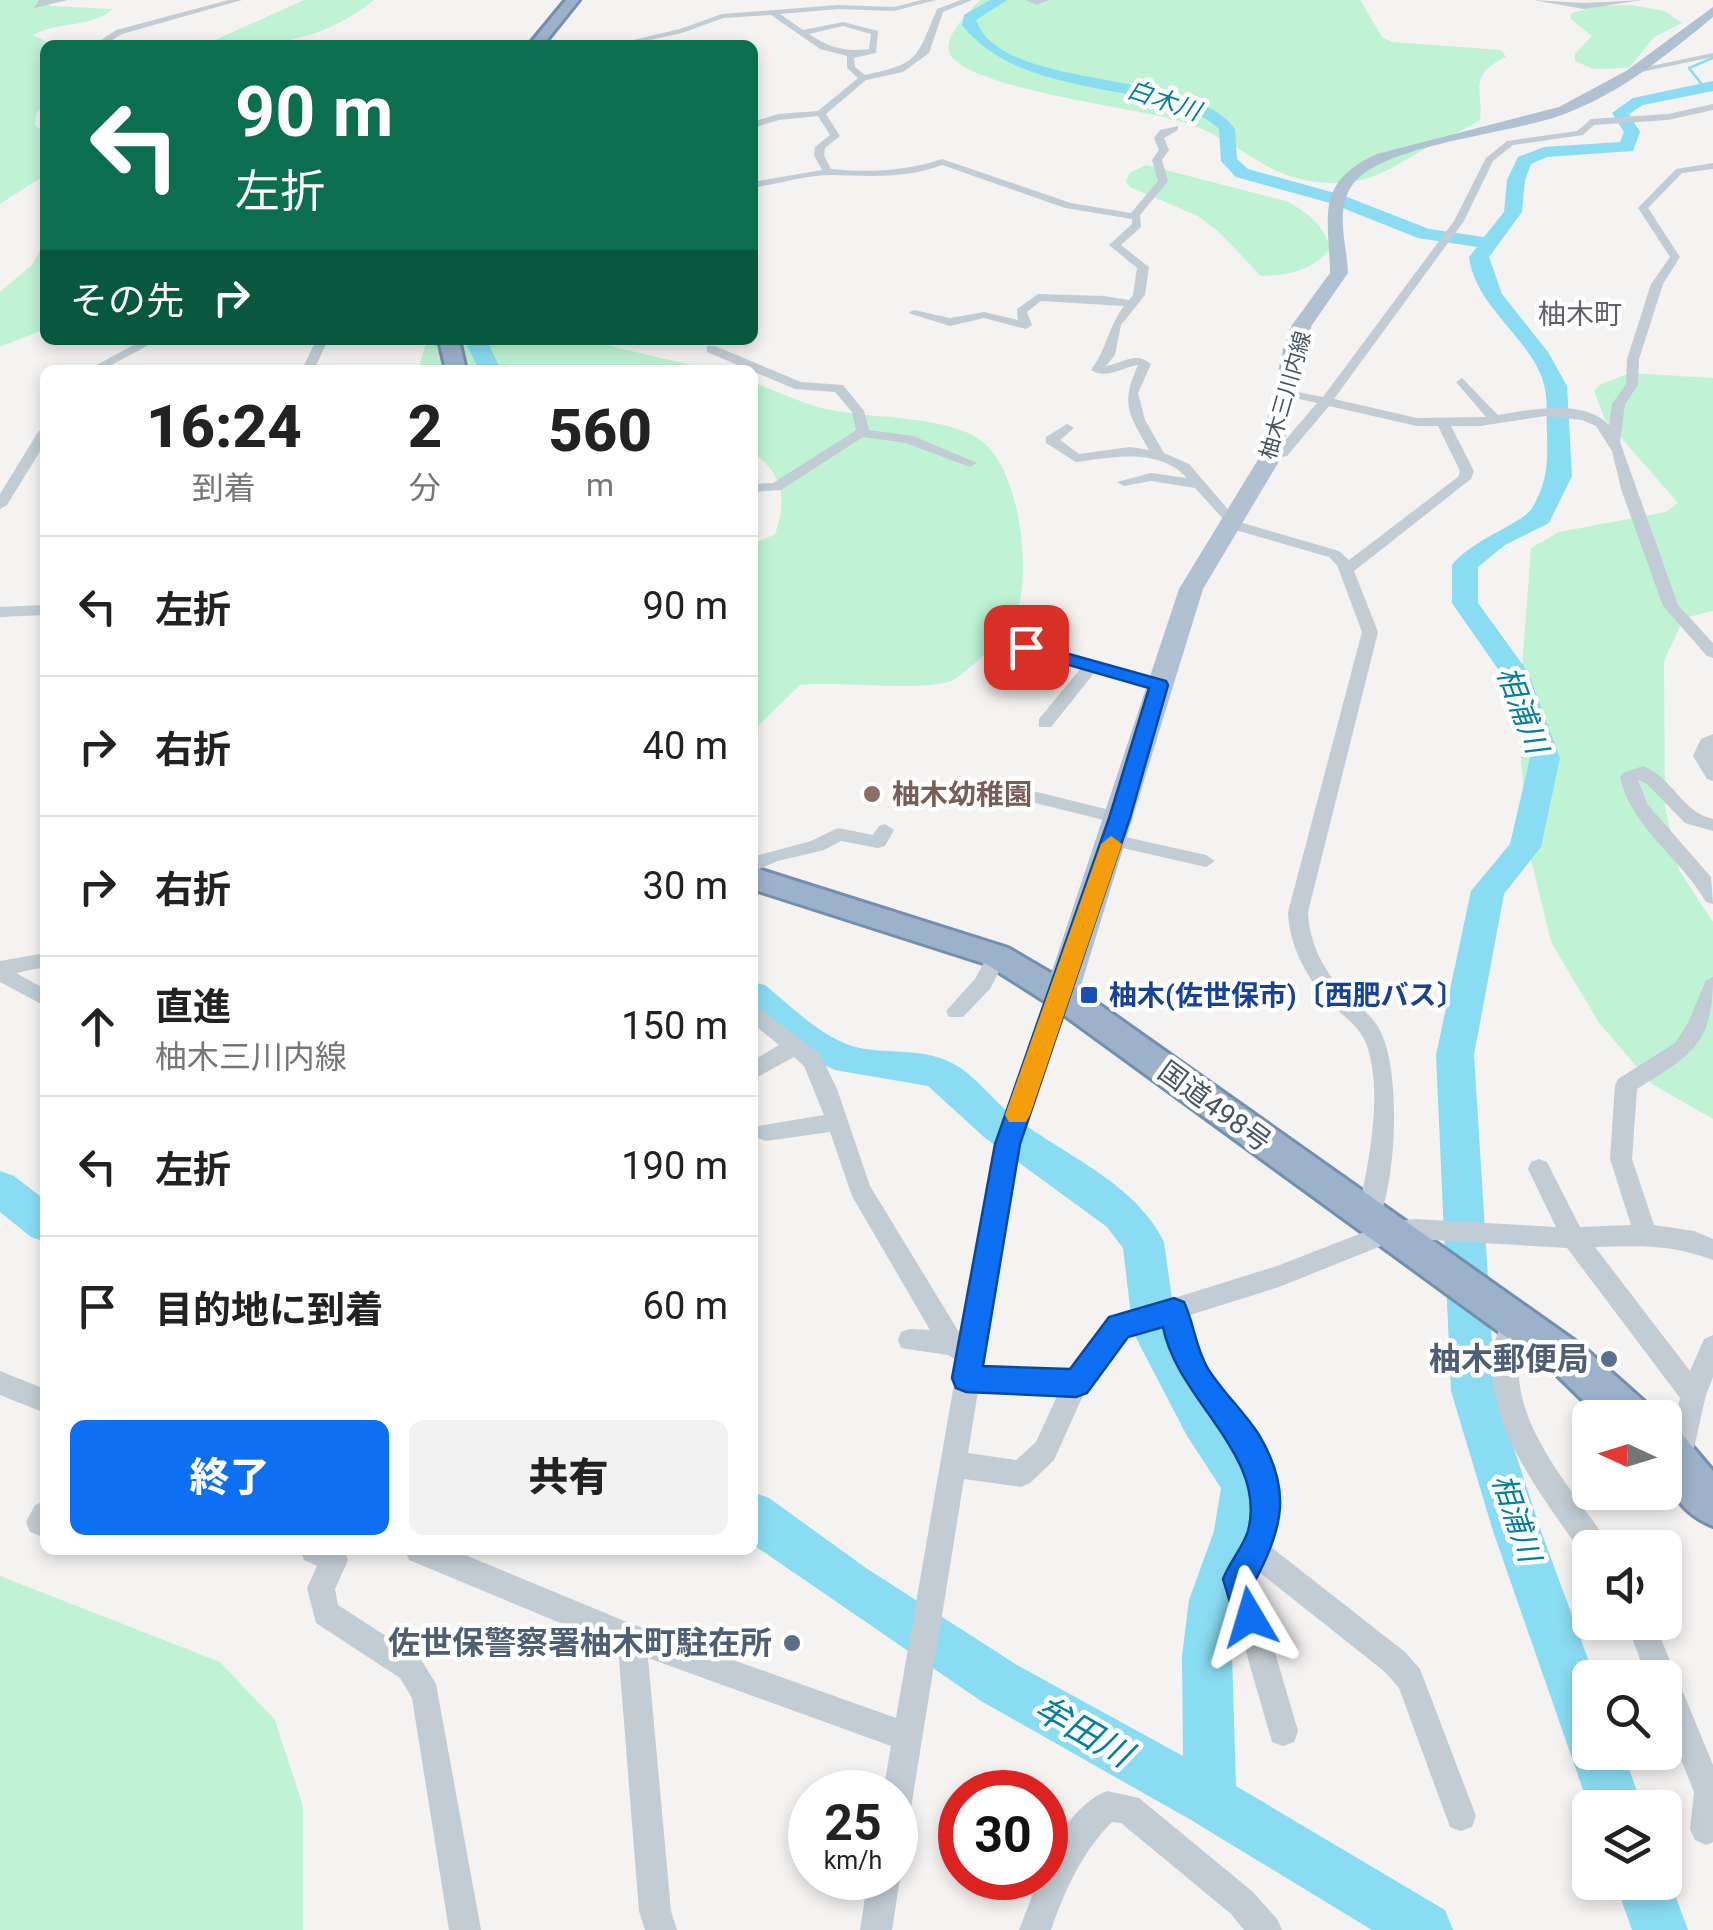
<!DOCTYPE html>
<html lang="ja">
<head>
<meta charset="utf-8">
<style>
	:root { --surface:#fff; --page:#f2f2f2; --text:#222; --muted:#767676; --line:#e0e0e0; --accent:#0d70f4 }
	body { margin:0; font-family:Roboto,"Noto Sans JP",sans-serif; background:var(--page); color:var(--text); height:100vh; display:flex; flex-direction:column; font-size:38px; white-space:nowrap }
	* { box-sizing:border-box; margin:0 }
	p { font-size:32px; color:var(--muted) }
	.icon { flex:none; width:55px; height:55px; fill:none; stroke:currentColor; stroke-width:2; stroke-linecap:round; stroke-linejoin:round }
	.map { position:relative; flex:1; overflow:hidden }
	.panel { position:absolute; left:40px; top:365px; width:718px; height:1190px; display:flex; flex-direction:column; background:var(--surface); border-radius:15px; box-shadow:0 5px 15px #0003 }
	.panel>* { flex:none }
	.guide { position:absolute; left:40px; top:40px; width:718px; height:305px; border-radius:15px; box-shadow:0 5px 15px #0003; background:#0b6e4f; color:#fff; overflow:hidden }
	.needle { width:65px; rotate:274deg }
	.tools { position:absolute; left:1572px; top:1400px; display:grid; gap:20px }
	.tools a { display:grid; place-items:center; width:110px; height:110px; border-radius:15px; background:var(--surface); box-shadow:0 5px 15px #0003; font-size:50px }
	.speed { position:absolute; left:788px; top:1770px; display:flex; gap:20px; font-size:50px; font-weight:700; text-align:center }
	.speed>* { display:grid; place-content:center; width:130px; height:130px; border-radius:50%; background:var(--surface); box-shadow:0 5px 15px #0003; line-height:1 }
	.speed small { font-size:25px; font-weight:400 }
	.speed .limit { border:15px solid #d22; background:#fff; color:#111 }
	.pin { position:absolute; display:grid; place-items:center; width:85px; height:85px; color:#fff; margin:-42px; border-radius:20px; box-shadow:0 5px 15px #0006 }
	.me { position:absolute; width:110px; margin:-55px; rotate:353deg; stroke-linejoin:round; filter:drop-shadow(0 0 8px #0008) }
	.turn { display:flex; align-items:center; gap:35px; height:210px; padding:0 30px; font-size:45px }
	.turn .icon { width:130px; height:130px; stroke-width:2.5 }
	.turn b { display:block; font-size:70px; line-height:85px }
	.then { display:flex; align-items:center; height:95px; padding:0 30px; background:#0003; gap:20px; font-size:38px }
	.eta { display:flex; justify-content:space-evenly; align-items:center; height:170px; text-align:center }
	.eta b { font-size:60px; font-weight:800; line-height:70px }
	.button { display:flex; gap:20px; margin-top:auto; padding:20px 30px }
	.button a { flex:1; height:115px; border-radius:15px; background:var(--accent); color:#fff; font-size:40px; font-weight:800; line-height:115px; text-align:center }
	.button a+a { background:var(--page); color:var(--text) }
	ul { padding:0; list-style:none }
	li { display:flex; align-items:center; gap:30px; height:140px; padding:0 30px; border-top:2px solid var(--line) }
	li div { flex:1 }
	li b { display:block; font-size:38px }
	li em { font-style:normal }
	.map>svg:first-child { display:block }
	.green { fill:#bff3d4 }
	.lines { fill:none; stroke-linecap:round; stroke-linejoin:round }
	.stream { stroke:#8adcf3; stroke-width:2.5 }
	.river { fill:#8adcf3; fill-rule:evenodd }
	.trunk-casing { stroke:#728fb0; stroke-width:6 }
	.minor { fill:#c2ccd4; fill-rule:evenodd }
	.tertiary { fill:#c2ccd4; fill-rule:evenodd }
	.primary { fill:#b0c1d2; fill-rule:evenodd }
	.trunk { fill:#9cb2cb; fill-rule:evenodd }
	.route { fill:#0d70f4; stroke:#08499f; stroke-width:2.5 }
	.slow { fill:#f59e0b }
	.education-dot { fill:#8d6e63; stroke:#fff; stroke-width:4 }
	.transit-dot { fill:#1a4fb4; stroke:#fff; stroke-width:4 }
	.service-dot { fill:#5c6f8a; stroke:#fff; stroke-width:4 }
	.labels { text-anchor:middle; stroke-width:9; stroke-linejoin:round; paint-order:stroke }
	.far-street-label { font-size:22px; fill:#485562; stroke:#fff }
	.far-water-label { font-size:25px; font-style:italic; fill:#0480a2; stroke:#fff }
	.far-quarter-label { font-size:28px; fill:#5e6268; stroke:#fff }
	.education-label { font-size:28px; font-weight:bold; fill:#785e54; stroke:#fff; text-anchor:start }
	.transit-label { font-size:28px; font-weight:bold; fill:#164399; stroke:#fff; text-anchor:start }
	.street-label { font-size:28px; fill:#485562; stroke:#fff }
	.water-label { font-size:30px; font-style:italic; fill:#0480a2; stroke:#fff }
	.near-service-label { font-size:32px; font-weight:bold; fill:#4e5e75; stroke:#fff; text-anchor:end }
	.near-water-label { font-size:35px; font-style:italic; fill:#0480a2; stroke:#fff }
</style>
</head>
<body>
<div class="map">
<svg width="1713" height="1930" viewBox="0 0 1713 1930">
	<rect width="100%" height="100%" fill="#f5f2f2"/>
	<g class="green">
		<path d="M0 0H52L48 3 51 6 113 9C92 28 58 21 33 35L53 45H45V102L36 114 35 125 45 134V175L0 204Z"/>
		<path d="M304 0H374C318 44 272 45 204 45Z"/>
		<path d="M980 0H1360L1382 37 1392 42 1501 50 1506 57C1466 76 1484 90 1480 120 1463 131 1444 138 1426 148 1395 166 1371 184 1334 183 1271 182 1254 152 1202 129 1174 117 1143 113 1113 107 1085 101 956 81 949 51 945 34 970 11 980 0Z"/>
		<polygon points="1632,5 1664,11 1682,23 1654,37 1629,68 1593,69 1575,61 1575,54 1592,36 1570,18 1572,13 1597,6"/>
		<path d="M1146 165 1286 201C1307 212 1325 225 1330 249 1312 271 1289 275 1261 276L1219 232 1198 216 1130 187 1126 182 1129 173Z"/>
		<polygon points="45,242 45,329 0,347 0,292 32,265"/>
		<polygon points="427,340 584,340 713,370 418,370"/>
		<polygon points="1630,373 1713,378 1713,611 1684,618 1664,661 1665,807 1679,870 1713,922 1713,1119 1652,1084 1599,1023 1551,942 1528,847 1518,721 1531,548 1559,532 1666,512 1678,503 1604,418 1594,391 1601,384"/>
		<path d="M752 382C778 391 804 405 831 410 873 419 943 415 979 439 1020 466 1033 574 1015 617 1008 633 967 674 951 681 922 692 837 681 800 685L753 731V544L775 534C787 500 784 474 753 453Z"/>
		<polygon points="0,1576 220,1662 275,1720 303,1806 303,1930 0,1930"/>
	</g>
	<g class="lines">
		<polyline class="stream" points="1704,87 1689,68 1713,58"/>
		<g class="river">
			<path d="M990 0H1007L976 20C1001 93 1191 67 1235 129L1237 159 1248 169 1342 195 1429 229 1484 237 1504 212 1507 180 1518 157 1544 147 1620 142 1624 132 1612 113 1633 98 1713 81V91L1643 105 1629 114 1640 132 1633 151 1547 157 1531 164 1525 180 1522 212 1489 257 1502 294 1548 352 1567 386 1572 476 1549 523 1505 545 1478 567V603L1528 672 1560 758 1541 847 1504 894 1474 1055 1495 1391 1541 1531 1595 1678H1590V1752H1623L1643 1808 1590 1810 1493 1531 1451 1391 1436 1055 1471 891 1510 844 1530 758 1500 672 1452 603V565C1471 540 1524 523 1532 508 1547 483 1548 464 1547 435 1546 420 1548 403 1545 389 1536 341 1476 310 1469 257L1477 247 1418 238 1330 203 1236 177 1221 161 1219 129C1206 116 1188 111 1170 105 1100 83 1012 87 962 25L964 15Z"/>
			<polygon points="471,340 491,340 489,345 501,370 479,370 467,345"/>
			<path d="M752 982 765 985C791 1006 819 1035 852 1046 883 1055 920 1047 950 1062 975 1074 991 1099 1013 1116 1063 1155 1135 1182 1164 1242L1176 1328 1268 1483 1262 1531 1239 1600 1232 1656 1236 1786 1445 1910 1453 1930H1372L1191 1820 981 1701 752 1544V1492L769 1498 866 1568 1017 1665 1183 1756 1182 1656 1189 1600 1214 1531 1221 1488 1187 1436 1133 1332 1123 1248 1107 1227 985 1138 928 1086 835 1070 801 1054 752 1015Z"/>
			<polygon points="0,1171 14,1176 45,1200 45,1242 31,1237 0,1212"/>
			<polygon points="1665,1868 1688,1930 1632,1930 1615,1882 1665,1882"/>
		</g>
		<defs>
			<g id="trunk">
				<polygon points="566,0 579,0 543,45 529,45"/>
				<polygon points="439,340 459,340 466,370 446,370"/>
				<polygon points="752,867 1008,948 1073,986 1582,1346 1647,1404 1653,1418 1601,1418 1554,1372 1049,1004 986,964 752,889"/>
				<path d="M1665 1426 1680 1432 1713 1471V1526C1665 1506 1665 1471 1665 1426Z"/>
			</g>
		</defs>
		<use href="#trunk" class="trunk-casing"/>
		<g class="minor">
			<polygon points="39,0 68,0 34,8"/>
			<polygon points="229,0 242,0 122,34 104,45 94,45 116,30"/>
			<path d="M922 0H936L894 11 838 9 780 14 803 30 843 22 878 31 876 53 854 58 855 67 865 75C921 63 916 58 937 9L961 0H972L943 12 929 53 903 72 866 80 826 114 840 136 825 148 824 155 831 169C869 173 906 171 942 159L1071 203 1131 213 1158 181 1152 160 1159 150 1154 138 1160 130 1178 126V130L1164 138 1169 150 1162 160 1168 181 1140 215 1141 227 1121 245 1149 267 1145 295 1121 325 1115 355 1106 366C1124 363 1135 351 1151 364L1138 393 1145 420 1164 453 1189 464 1239 522 1339 551 1349 560 1458 477 1460 471 1438 426H1417L1329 406 1287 456 1265 461V455L1277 450 1317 403 1282 395V389L1323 397 1454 221 1486 158 1507 141 1577 131 1591 119 1668 114 1713 104V110L1668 120 1594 125 1583 135 1513 145 1493 161 1464 221 1334 399 1417 418 1486 417 1456 382 1462 378 1498 415C1530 410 1584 398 1609 425L1612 404 1626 384 1627 359 1651 284 1670 257 1638 208 1676 169 1713 163V169L1682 173 1648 208 1680 257 1663 284 1639 359 1638 385 1625 404 1620 442 1678 605 1713 643V658L1707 656 1663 606 1621 489 1612 451 1596 426 1582 420 1545 416 1480 426H1451L1474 471 1471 479 1354 571 1378 632 1308 912C1309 943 1324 972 1346 994 1357 1004 1370 1014 1378 1027 1402 1065 1397 1183 1377 1223L1369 1226 1361 1223 1357 1216C1368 1169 1385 1087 1365 1041 1359 1027 1345 1017 1334 1007 1309 983 1289 947 1288 912L1362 632 1337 565 1329 557 1225 527V521L1195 488 1151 481 1124 486 1117 482 1151 473 1187 478C1158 447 1113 457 1076 462L1046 443V437L1067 424 1074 428 1060 440 1079 454 1130 447 1149 450C1129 414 1120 405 1138 365 1122 367 1107 380 1091 370 1107 349 1108 327 1124 306L1041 301 1027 312 1032 325 1026 329 984 318 950 326 908 313 914 310 950 318 984 312 1018 320 1017 309 1038 294 1104 296 1129 300 1133 295 1137 268 1109 245 1132 224V219L1065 208 942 165C906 179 869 176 831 175 806 175 778 184 752 188V182L822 170 814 155 815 147 830 135 818 116 779 120 752 128V122L778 114 818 111 858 78 847 68V56L820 49 771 15 723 18 682 33 627 45H612L680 29 722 14 838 5 894 7ZM843 26 871 34 869 49C845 52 830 48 809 34Z"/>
			<polygon points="1025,0 1049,0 1037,5"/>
			<polygon points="1713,53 1713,57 1641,72 1637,69"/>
			<polygon points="143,340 158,340 102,370 87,370"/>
			<polygon points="316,340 328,340 314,370 302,370"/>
			<polygon points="707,346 715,346 801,382 843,385 864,411 869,430 913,436 977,463 970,467 906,443 863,437 781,490 752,492 752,484 773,483 852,433 856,430 852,412 835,392 795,389 707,352"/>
			<polygon points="45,428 45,443 7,505 0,509 0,494 38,432"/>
			<polygon points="45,605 45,615 0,617 0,607"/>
			<polygon points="994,633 1165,681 1167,685 1159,690 1095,672 1051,727 1039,727 1039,719 1081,668 988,641 988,635"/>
			<polygon points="1713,734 1713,781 1707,779 1693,756 1701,739"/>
			<path d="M1643 766C1672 777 1682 812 1713 819V831L1685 823 1646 783 1638 780 1648 805 1711 877 1713 904 1706 902C1681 858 1631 828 1620 777L1623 773Z"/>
			<polygon points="1033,791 1126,814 1129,818 1120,824 1027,801 1024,797"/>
			<polygon points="885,824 894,830 885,846 878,848 841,841 824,850 778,861 752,872 752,857 811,841 838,828 873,835 879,826"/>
			<polygon points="1112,834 1206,855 1215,861 1206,867 1105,844 1103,840"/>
			<polygon points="997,949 1007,956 990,989 963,1017 949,1017 946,1011 975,979 990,951"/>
			<polygon points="45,953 45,967 16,973 45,989 45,1006 0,982 0,961"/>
			<path d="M1713 977C1713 1047 1690 1055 1637 1089L1632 1159 1654 1225 1694 1231 1713 1239V1260C1669 1244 1641 1246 1595 1247L1690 1371 1704 1339 1713 1335V1377L1706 1395 1689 1470 1680 1474 1671 1470 1667 1461 1680 1398 1567 1248 1415 1239 1391 1242 1279 1287 1187 1316C1192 1333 1196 1351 1205 1367 1238 1424 1300 1474 1271 1547L1405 1652 1420 1669 1476 1816 1472 1827 1461 1831 1450 1827 1399 1688 1385 1672 1259 1572 1254 1581 1298 1731 1294 1742 1283 1746 1272 1742 1225 1579C1232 1563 1246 1548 1249 1532 1261 1470 1218 1435 1189 1387 1177 1368 1170 1345 1164 1323L1127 1335 1085 1391 1054 1460 1030 1483 1021 1487 964 1479 910 1814 906 1825 895 1829V1792H883L891 1746 648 1658 671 1911 677 1930H645L639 1911 618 1647 409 1560 405 1550H453L632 1624 896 1718 958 1361 948 1355 901 1348 898 1340 901 1332 910 1329 930 1330 852 1196 830 1132 766 1141 758 1138 755 1132 758 1126 824 1115 804 1066 794 1057 752 1080V1061L779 1045 752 1023V1003L820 1054 837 1089 870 1186 962 1337 996 1144 1051 995 1054 990H1068L1071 995 1018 1144 982 1368 1070 1371 1110 1318 1277 1266 1390 1222 1415 1219 1556 1227 1528 1169 1531 1162 1539 1159 1547 1162 1580 1227 1631 1225 1610 1159 1615 1085 1618 1079 1675 1043 1688 1023 1706 980ZM978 1391 1058 1394 1036 1442 1016 1460 968 1453Z"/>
			<path d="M1515 1311 1524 1314 1527 1322C1501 1391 1539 1446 1579 1502 1589 1516 1602 1531 1609 1548H1590V1560L1585 1558C1546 1501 1488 1431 1492 1358 1492 1343 1500 1328 1506 1314Z"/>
			<polygon points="0,1371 45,1389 45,1413 0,1395"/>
			<polygon points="45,1501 45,1534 40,1536 30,1532 26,1522 35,1505"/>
			<polygon points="300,1550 344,1550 348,1560 335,1589 338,1605 420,1658 436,1684 481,1930 449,1930 412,1698 400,1678 316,1623 307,1588 317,1566 304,1560"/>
			<polygon points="1626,1622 1654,1622 1713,1765 1713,1842 1706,1845 1695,1840 1690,1829 1694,1792 1665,1720 1665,1678 1647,1678"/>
			<path d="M1107 1791 1139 1798 1253 1892 1277 1919 1282 1930H1244L1231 1914 1121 1823 1112 1822C1082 1852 1065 1890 1051 1930H1019L1039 1878H1045C1045 1846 1078 1802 1107 1791Z"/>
			<polygon points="895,1867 900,1878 892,1930 860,1930 868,1878 895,1878"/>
		</g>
		<polygon class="tertiary" points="1533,0 1584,3 1643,0 1584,9"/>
		<path class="primary" d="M1713 7V17C1668 54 1622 92 1567 113 1516 134 1384 143 1353 184 1334 210 1347 244 1348 273L1312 325 1303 349 1281 458 1203 589 1078 995 1073 1004 1061 1008 1049 1004 1044 995 1179 589 1259 458 1283 349 1292 325 1330 273C1329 215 1314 183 1377 154L1559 107 1626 71Z"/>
		<use href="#trunk" class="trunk"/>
	</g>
	<path class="route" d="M1026 642 1166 681 1168 685 1130 818 1020 1144 983 1366 1070 1369 1109 1317 1174 1298 1184 1302C1194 1323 1195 1346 1207 1367 1222 1392 1244 1411 1259 1435 1292 1490 1283 1528 1255 1581L1266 1617 1261 1628 1250 1633 1238 1628 1223 1579C1229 1563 1243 1547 1248 1531 1268 1455 1177 1400 1163 1327L1128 1337 1087 1393 1076 1397 966 1392 956 1388 952 1378 995 1144 1109 818 1149 688 1020 651 1017 647Z"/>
	<polygon class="slow" points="1111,836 1122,844 1030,1115 1026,1122 1009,1122 1005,1115 1101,844"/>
	<circle class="education-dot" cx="872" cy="794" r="10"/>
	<rect class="transit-dot" x="1079" y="985" width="20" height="20" rx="5"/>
	<g class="service-dot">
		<circle cx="1609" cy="1359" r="10"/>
		<circle cx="792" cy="1643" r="10"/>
	</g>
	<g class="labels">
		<g class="far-street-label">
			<text transform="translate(1285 395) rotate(-74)" y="8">柚木三川内線</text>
		</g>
		<g class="far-water-label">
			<text transform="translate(1164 100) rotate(19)" y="9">白木川</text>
		</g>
		<g class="far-quarter-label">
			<text x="1580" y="324">柚木町</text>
		</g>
		<g class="education-label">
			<text x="892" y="804">柚木幼稚園</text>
		</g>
		<g class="transit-label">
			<text x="1109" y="1005">柚木(佐世保市)〔西肥バス〕</text>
		</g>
		<g class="street-label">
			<text transform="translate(1215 1106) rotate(36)" y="10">国道498号</text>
		</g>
		<g class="water-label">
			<text transform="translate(1522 710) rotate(69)" y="10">相浦川</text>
			<text transform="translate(1516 1518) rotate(71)" y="10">相浦川</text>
		</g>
		<g class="near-service-label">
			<text x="1589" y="1370">柚木郵便局</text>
			<text x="772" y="1654">佐世保警察署柚木町駐在所</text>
		</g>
		<g class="near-water-label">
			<text transform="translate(1083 1731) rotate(30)" y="12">牟田川</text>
		</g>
	</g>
</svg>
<div class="tools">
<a><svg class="needle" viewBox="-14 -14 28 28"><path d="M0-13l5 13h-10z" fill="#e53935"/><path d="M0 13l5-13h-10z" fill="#767676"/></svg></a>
<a><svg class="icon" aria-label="sound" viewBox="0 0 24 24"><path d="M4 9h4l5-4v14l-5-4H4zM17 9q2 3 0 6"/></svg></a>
<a><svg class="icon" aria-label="search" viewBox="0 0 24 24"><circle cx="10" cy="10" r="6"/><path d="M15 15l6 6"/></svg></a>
<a><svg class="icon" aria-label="layers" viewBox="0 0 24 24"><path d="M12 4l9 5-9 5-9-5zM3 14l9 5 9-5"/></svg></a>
</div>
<div class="speed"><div>25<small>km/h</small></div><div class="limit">30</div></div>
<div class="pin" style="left:1026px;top:647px;background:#d93025"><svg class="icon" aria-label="arrive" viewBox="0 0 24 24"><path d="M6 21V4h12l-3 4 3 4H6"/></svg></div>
<svg class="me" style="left:1250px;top:1617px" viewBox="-20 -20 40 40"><path d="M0-17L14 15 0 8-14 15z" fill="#0d70f4" stroke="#fff" stroke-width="4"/></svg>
<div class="guide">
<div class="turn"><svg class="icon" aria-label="left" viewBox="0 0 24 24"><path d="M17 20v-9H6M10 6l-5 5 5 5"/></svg><div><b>90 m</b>左折</div></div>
<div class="then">その先<svg class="icon" aria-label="right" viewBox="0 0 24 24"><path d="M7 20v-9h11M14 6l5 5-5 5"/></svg></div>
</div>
<section class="panel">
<div class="eta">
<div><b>16:24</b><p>到着</p></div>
<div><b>2</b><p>分</p></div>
<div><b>560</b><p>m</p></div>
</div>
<ul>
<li><svg class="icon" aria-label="left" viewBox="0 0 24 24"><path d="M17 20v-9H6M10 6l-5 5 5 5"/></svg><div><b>左折</b></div><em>90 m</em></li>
<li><svg class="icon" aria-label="right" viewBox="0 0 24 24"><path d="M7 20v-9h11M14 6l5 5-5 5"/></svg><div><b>右折</b></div><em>40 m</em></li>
<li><svg class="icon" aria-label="right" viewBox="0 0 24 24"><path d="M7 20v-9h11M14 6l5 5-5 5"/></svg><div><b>右折</b></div><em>30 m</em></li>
<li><svg class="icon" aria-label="ahead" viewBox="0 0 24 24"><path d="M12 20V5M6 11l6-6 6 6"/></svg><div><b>直進</b><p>柚木三川内線</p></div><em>150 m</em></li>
<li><svg class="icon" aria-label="left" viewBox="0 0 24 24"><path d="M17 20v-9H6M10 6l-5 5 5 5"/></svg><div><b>左折</b></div><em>190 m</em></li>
<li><svg class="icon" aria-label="arrive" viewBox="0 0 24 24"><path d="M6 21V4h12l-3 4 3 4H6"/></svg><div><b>目的地に到着</b></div><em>60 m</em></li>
</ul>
<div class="button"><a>終了</a><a>共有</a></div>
</section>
</div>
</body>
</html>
